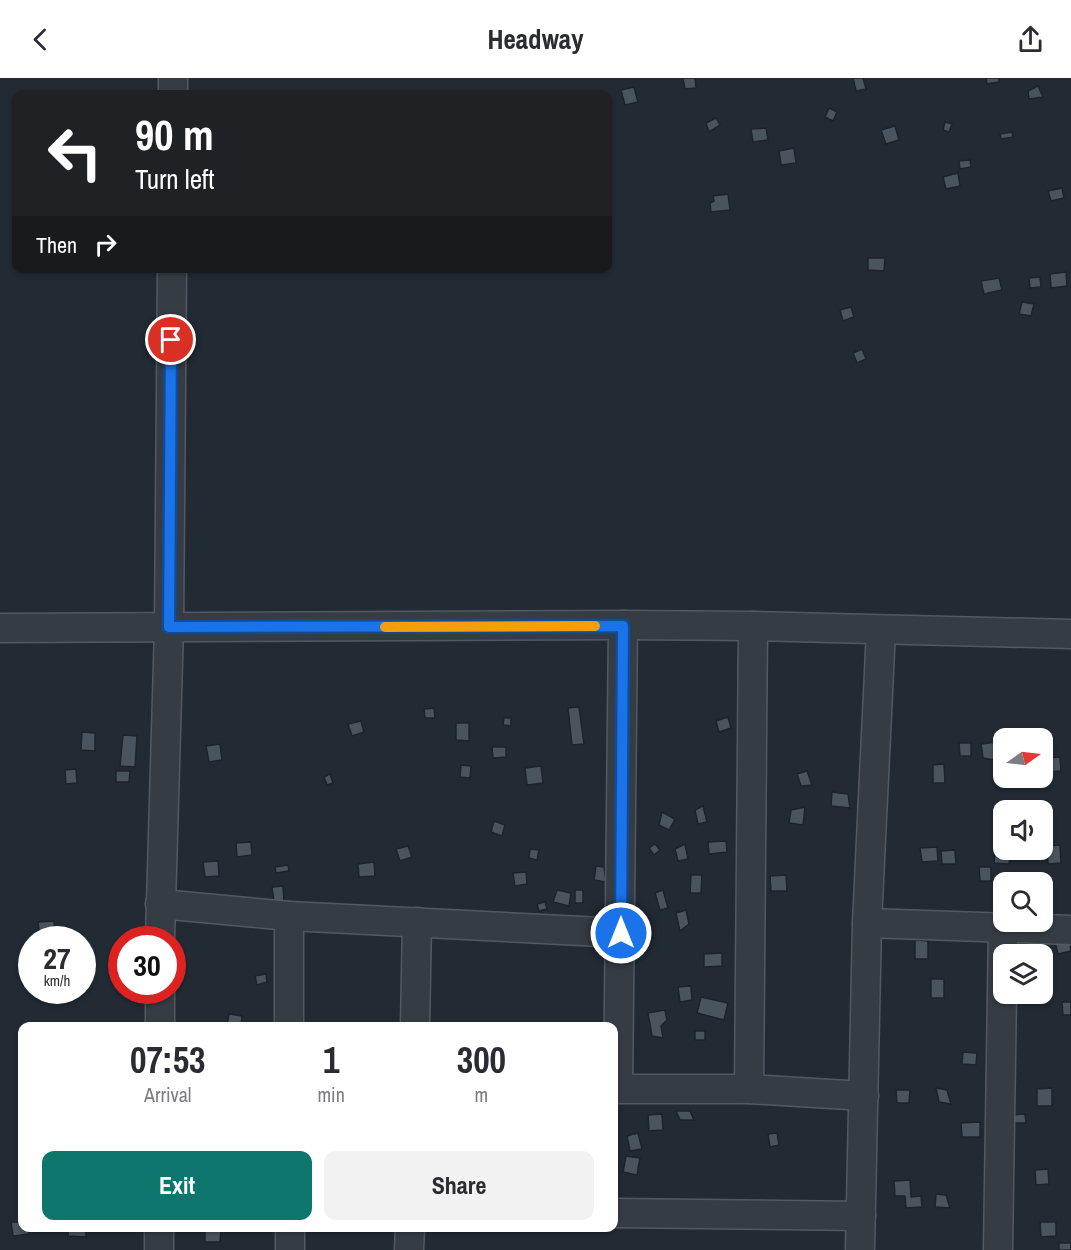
<!DOCTYPE html>
<html lang="en">
<head>
<meta charset="utf-8">
<style>
	:root { --surface:#fff; --page:#f2f2f3; --text:#2b2b33; --muted:#7c7c81; --accent:#0f766e }
	body { margin:0; font-family:"Archivo Narrow",sans-serif; background:var(--page); color:var(--text); height:100vh; display:flex; flex-direction:column; font-size:22px; white-space:nowrap }
	* { box-sizing:border-box; margin:0 }
	p { font-size:20px; color:var(--muted) }
	.icon { flex:none; width:33px; height:33px; fill:none; stroke:currentColor; stroke-width:2; stroke-linecap:round; stroke-linejoin:round }
	.map { position:relative; flex:1; overflow:hidden }
	.details { position:absolute; left:18px; top:944px; width:600px; height:210px; display:flex; flex-direction:column; background:var(--surface); border-radius:12px; box-shadow:0 2px 4px #0004 }
	.details>* { flex:none }
	.banner { position:absolute; left:12px; top:12px; width:600px; height:183px; border-radius:12px; box-shadow:0 2px 4px #0004; background:#202124; color:#fff; overflow:hidden }
	.needle { width:39px; rotate:76deg }
	.fabs { position:absolute; left:993px; top:650px; display:grid; gap:12px }
	.fabs a { display:grid; place-items:center; width:60px; height:60px; border-radius:12px; background:var(--surface); box-shadow:0 2px 4px #0004; font-size:30px }
	.speed { position:absolute; left:18px; top:848px; display:flex; gap:12px; font-size:30px; font-weight:700; text-align:center }
	.speed>* { display:grid; place-content:center; width:78px; height:78px; border-radius:50%; background:var(--surface); box-shadow:0 2px 4px #0004; line-height:1 }
	.speed small { font-size:15px; font-weight:400 }
	.speed .limit { border:9px solid #d22; background:#fff; color:#111 }
	.pin { position:absolute; display:grid; place-items:center; width:51px; height:51px; color:#fff; margin:-26px; border:3px solid #fff; border-radius:50%; box-shadow:0 2px 6px #0007 }
	.me { position:absolute; width:66px; margin:-33px; rotate:0deg; stroke-linejoin:round; filter:drop-shadow(0 0 4px #0008) }
	.turn { display:flex; align-items:center; gap:21px; height:126px; padding:0 24px; font-size:27px }
	.turn .icon { width:78px; height:78px; stroke-width:2.5 }
	.turn b { display:block; font-size:42px; line-height:51px }
	.then { display:flex; align-items:center; height:57px; padding:0 24px; background:#0003; gap:12px; font-size:22px }
	.eta { display:flex; justify-content:space-evenly; align-items:center; height:102px; text-align:center }
	.eta b { font-size:36px; font-weight:800; line-height:42px }
	.action { display:flex; gap:12px; margin-top:auto; padding:12px 24px }
	.action a { flex:1; height:69px; border-radius:12px; background:var(--accent); color:#fff; font-size:24px; font-weight:800; line-height:69px; text-align:center }
	.action a+a { background:var(--page); color:var(--text) }
	header { display:flex; justify-content:space-between; align-items:center; height:78px; padding:0 24px; background:var(--surface); font-size:27px; font-weight:800 }
	.map>svg:first-child { display:block }
	.building { fill:#4a545f; stroke:#1d232b; stroke-width:1.5 }
	.lines { fill:none; stroke-linecap:round; stroke-linejoin:round }
	.minor-casing { stroke:#525962; stroke-width:31 }
	.minor { stroke:#353c44; stroke-width:28 }
	.route-casing { stroke:#114b97; stroke-width:15 }
	.route { stroke:#1a73e8; stroke-width:10 }
	.slow { stroke:#f59e0b; stroke-width:10 }
</style>
</head>
<body>
<header><svg class="icon" aria-label="back" viewBox="0 0 24 24"><path d="M15 5l-7 7 7 7"/></svg>Headway<svg class="icon" aria-label="share" viewBox="0 0 24 24"><path d="M12 15V3M7 8l5-5 5 5M5 13v7h14v-7"/></svg></header>
<div class="map">
<svg width="1071" height="1172" viewBox="0 0 1071 1172">
	<rect width="100%" height="100%" fill="#222a34"/>
	<g class="building">
		<polygon points="683,0 695,0 696,10 685,11"/>
		<polygon points="853,0 863,0 866,11 856,13"/>
		<polygon points="986,0 999,0 999,4 987,6"/>
		<polygon points="1038,8 1043,19 1029,21 1028,13"/>
		<polygon points="634,9 638,24 625,27 621,12"/>
		<polygon points="829,30 837,34 833,43 825,39"/>
		<polygon points="716,40 720,47 709,54 706,45"/>
		<polygon points="945,44 952,46 949,54 943,52"/>
		<polygon points="895,48 899,62 886,66 881,52"/>
		<polygon points="766,50 768,62 753,64 751,51"/>
		<polygon points="1012,54 1013,59 1001,61 1000,56"/>
		<polygon points="794,70 796,85 781,87 779,73"/>
		<polygon points="970,82 971,89 960,91 959,83"/>
		<polygon points="958,95 960,108 946,111 943,99"/>
		<polygon points="1062,110 1064,120 1051,123 1048,113"/>
		<polygon points="728,116 730,132 711,134 710,125 714,123 713,118"/>
		<polygon points="868,180 885,180 884,193 868,192"/>
		<polygon points="1066,194 1067,208 1051,210 1050,196"/>
		<polygon points="1040,199 1041,209 1030,210 1029,200"/>
		<polygon points="999,200 1002,212 984,216 981,203"/>
		<polygon points="1022,224 1034,226 1031,238 1019,236"/>
		<polygon points="851,229 854,239 843,243 840,232"/>
		<polygon points="862,271 866,281 857,285 853,275"/>
		<polygon points="579,629 584,666 572,667 568,630"/>
		<polygon points="434,630 435,640 425,640 424,631"/>
		<polygon points="728,639 731,650 719,654 716,643"/>
		<polygon points="504,640 511,640 511,648 503,647"/>
		<polygon points="361,643 364,654 352,658 348,646"/>
		<polygon points="456,645 469,645 469,663 456,662"/>
		<polygon points="82,654 95,655 95,673 81,672"/>
		<polygon points="123,657 137,658 135,689 120,688"/>
		<polygon points="997,664 1000,683 983,680 981,666"/>
		<polygon points="959,665 971,665 971,678 960,678"/>
		<polygon points="220,666 222,682 209,684 206,668"/>
		<polygon points="492,669 506,669 506,679 493,680"/>
		<polygon points="1060,679 1061,693 1049,694 1048,680"/>
		<polygon points="944,686 945,705 933,705 933,687"/>
		<polygon points="461,687 471,688 470,700 460,699"/>
		<polygon points="541,688 543,705 527,707 525,690"/>
		<polygon points="76,691 77,705 66,706 65,692"/>
		<polygon points="116,693 130,693 129,704 116,704"/>
		<polygon points="807,693 812,707 801,708 797,696"/>
		<polygon points="330,696 333,705 327,707 324,699"/>
		<polygon points="832,714 848,716 850,730 831,728"/>
		<polygon points="703,728 707,744 698,746 695,732"/>
		<polygon points="805,729 803,747 789,745 791,732"/>
		<polygon points="662,734 675,741 669,752 659,747"/>
		<polygon points="494,743 505,747 502,758 491,754"/>
		<polygon points="726,763 727,774 709,776 708,764"/>
		<polygon points="251,764 252,777 237,779 236,765"/>
		<polygon points="996,765 1004,766 1004,771 1011,771 1009,786 994,785"/>
		<polygon points="655,766 660,772 654,777 649,770"/>
		<polygon points="685,766 688,781 678,783 675,771"/>
		<polygon points="1060,767 1061,785 1048,786 1047,768"/>
		<polygon points="408,768 412,779 400,783 396,771"/>
		<polygon points="937,769 938,783 922,784 920,770"/>
		<polygon points="530,771 539,772 537,782 529,780"/>
		<polygon points="955,772 956,786 942,786 941,773"/>
		<polygon points="218,783 219,798 205,799 203,784"/>
		<polygon points="374,784 375,798 359,799 358,786"/>
		<polygon points="288,787 289,793 276,795 275,789"/>
		<polygon points="596,788 604,789 606,804 594,802"/>
		<polygon points="979,789 991,789 991,803 980,803"/>
		<polygon points="526,794 527,806 515,808 513,795"/>
		<polygon points="691,797 702,797 701,815 690,815"/>
		<polygon points="786,797 787,813 771,813 770,798"/>
		<polygon points="283,808 284,823 274,824 272,809"/>
		<polygon points="557,812 571,815 569,828 553,824"/>
		<rect x="575" y="812" width="8" height="13"/>
		<polygon points="663,812 668,830 660,832 655,815"/>
		<polygon points="545,824 547,831 539,833 537,826"/>
		<polygon points="686,832 689,846 680,853 676,835"/>
		<polygon points="54,843 55,859 40,861 38,844"/>
		<polygon points="1069,861 1071,873 1058,876 1055,864"/>
		<polygon points="915,862 928,863 928,881 915,881"/>
		<polygon points="722,875 722,888 704,889 704,876"/>
		<polygon points="266,896 267,904 257,907 255,898"/>
		<rect x="931" y="901" width="13" height="19"/>
		<polygon points="691,908 692,922 680,924 678,909"/>
		<polygon points="701,919 728,925 724,942 697,935"/>
		<polygon points="1062,924 1071,924 1071,937 1063,937"/>
		<polygon points="665,932 667,942 661,948 663,960 652,958 648,935"/>
		<polygon points="229,936 242,938 241,948 227,947"/>
		<rect x="695" y="953" width="10" height="9"/>
		<polygon points="963,974 977,975 976,987 962,986"/>
		<polygon points="936,1010 947,1012 951,1026 939,1024"/>
		<polygon points="1052,1010 1052,1028 1037,1028 1037,1011"/>
		<polygon points="896,1012 910,1012 909,1025 897,1025"/>
		<polygon points="676,1033 690,1033 694,1042 680,1042"/>
		<polygon points="662,1036 663,1052 649,1053 648,1037"/>
		<polygon points="1025,1036 1026,1045 1011,1045 1010,1037"/>
		<polygon points="980,1044 980,1059 962,1059 961,1045"/>
		<polygon points="638,1055 642,1071 630,1073 627,1058"/>
		<polygon points="777,1055 779,1067 770,1069 768,1056"/>
		<polygon points="626,1078 640,1080 637,1097 623,1094"/>
		<polygon points="1048,1091 1049,1106 1036,1107 1035,1092"/>
		<polygon points="910,1102 911,1119 921,1118 922,1129 906,1130 905,1118 895,1118 894,1103"/>
		<polygon points="936,1116 946,1117 950,1130 935,1129"/>
		<polygon points="11,1144 22,1144 22,1149 29,1149 29,1156 13,1158"/>
		<polygon points="1040,1144 1056,1144 1056,1158 1041,1159"/>
		<polygon points="69,1149 86,1149 86,1159 68,1158"/>
		<polygon points="205,1149 221,1150 220,1164 205,1164"/>
		<rect x="1059" y="1165" width="12" height="7"/>
	</g>
	<g class="lines">
		<defs>
			<g id="minor">
				<polyline points="173,16 173,0"/>
				<polyline points="623,547 618,1011 749,1011 864,1018"/>
				<polyline points="0,550 623,547 753,548 1071,556"/>
				<polyline points="160,826 289,838 621,855"/>
				<polyline points="289,838 289,948"/>
				<polyline points="867,845 1071,852"/>
				<polyline points="160,861 169,549 172,190"/>
				<polyline points="160,948 160,912"/>
				<polyline points="415,948 417,844"/>
				<polyline points="749,1011 753,548"/>
				<polyline points="614,1135 861,1138"/>
				<polyline points="290,1149 290,1172"/>
				<polyline points="159,1172 159,1149"/>
				<polyline points="409,1172 410,1149"/>
				<polyline points="860,1172 867,845 881,552"/>
				<polyline points="998,1172 1003,850"/>
			</g>
		</defs>
		<use href="#minor" class="minor-casing"/>
		<use href="#minor" class="minor"/>
	</g>
	<g class="lines">
		<defs>
			<polyline id="route" points="171,262 169,549 623,548 621,855"/>
		</defs>
		<use href="#route" class="route-casing"/>
		<use href="#route" class="route"/>
		<polyline class="slow" points="385,549 595,548"/>
	</g>
</svg>
<div class="fabs">
<a><svg class="needle" viewBox="-14 -14 28 28"><path d="M0-13l5 13h-10z" fill="#e53935"/><path d="M0 13l5-13h-10z" fill="#7c7c81"/></svg></a>
<a><svg class="icon" aria-label="sound" viewBox="0 0 24 24"><path d="M4 9h4l5-4v14l-5-4H4zM17 9q2 3 0 6"/></svg></a>
<a><svg class="icon" aria-label="search" viewBox="0 0 24 24"><circle cx="10" cy="10" r="6"/><path d="M15 15l6 6"/></svg></a>
<a><svg class="icon" aria-label="layers" viewBox="0 0 24 24"><path d="M12 4l9 5-9 5-9-5zM3 14l9 5 9-5"/></svg></a>
</div>
<div class="speed"><div>27<small>km/h</small></div><div class="limit">30</div></div>
<div class="pin" style="left:171px;top:262px;background:#d93025"><svg class="icon" aria-label="arrive" viewBox="0 0 24 24"><path d="M6 21V4h12l-3 4 3 4H6"/></svg></div>
<svg class="me" style="left:621px;top:855px" viewBox="-20 -20 40 40"><circle r="17" fill="#1a73e8" stroke="#fff" stroke-width="3"/><path d="M0-11L8 9 0 5-8 9z" fill="#fff"/></svg>
<div class="banner">
<div class="turn"><svg class="icon" aria-label="left" viewBox="0 0 24 24"><path d="M17 20v-9H6M10 6l-5 5 5 5"/></svg><div><b>90 m</b>Turn left</div></div>
<div class="then">Then<svg class="icon" aria-label="right" viewBox="0 0 24 24"><path d="M7 20v-9h11M14 6l5 5-5 5"/></svg></div>
</div>
<section class="details">
<div class="eta">
<div><b>07:53</b><p>Arrival</p></div>
<div><b>1</b><p>min</p></div>
<div><b>300</b><p>m</p></div>
</div>
<div class="action"><a>Exit</a><a>Share</a></div>
</section>
</div>
</body>
</html>
